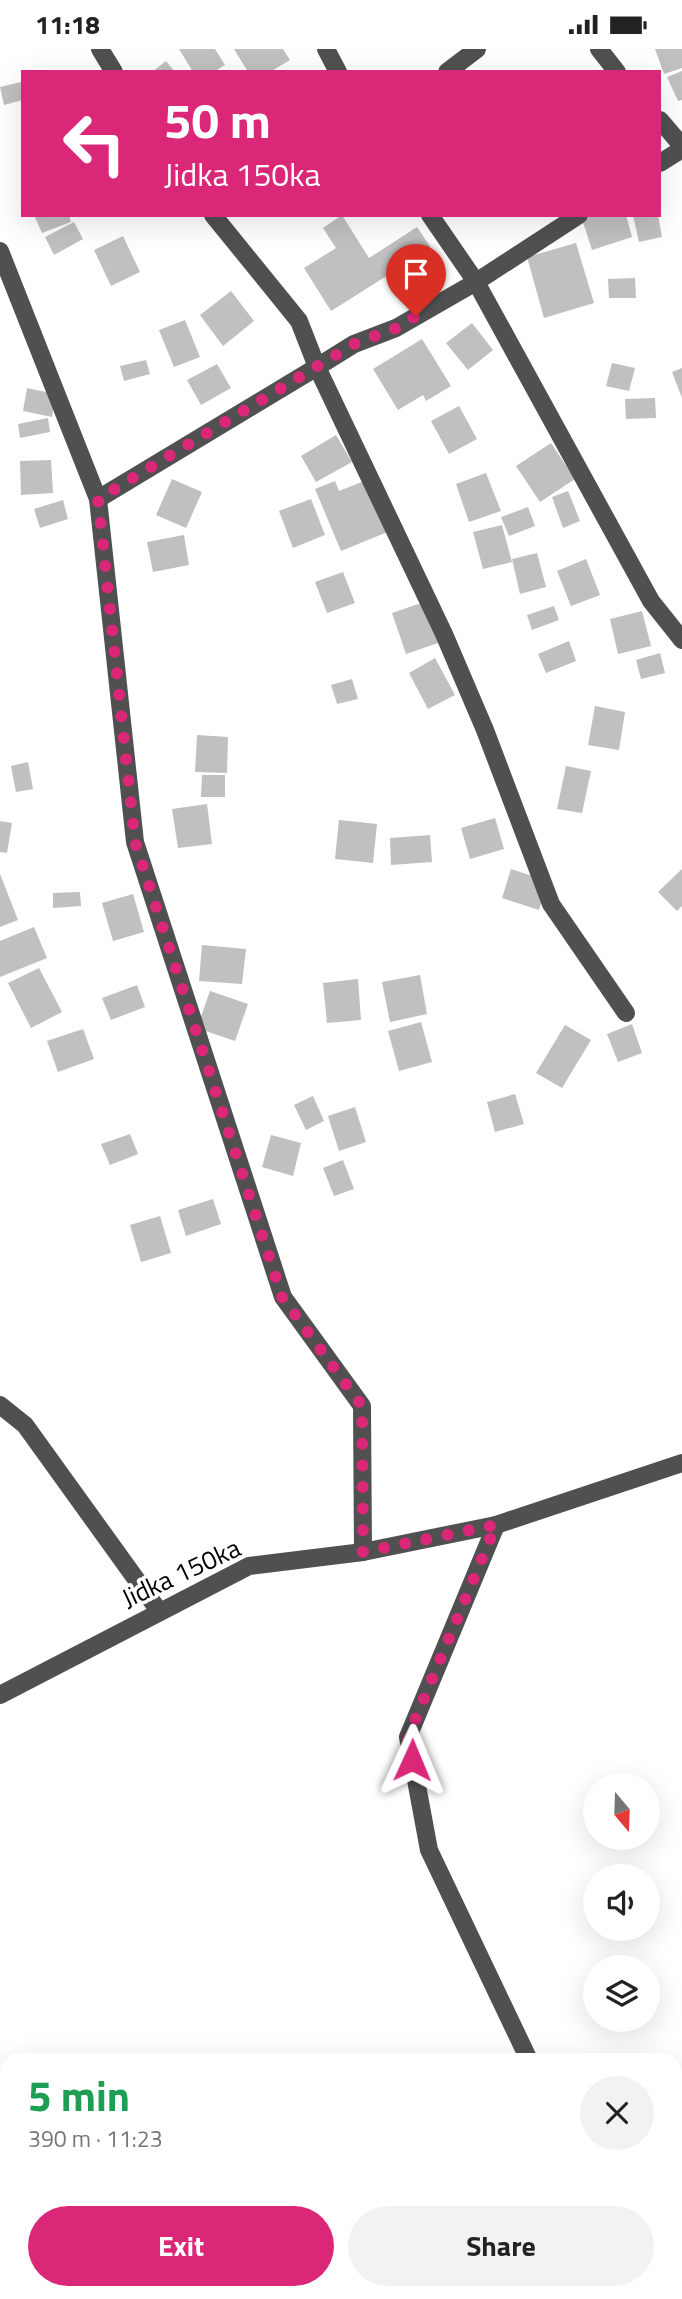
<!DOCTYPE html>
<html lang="en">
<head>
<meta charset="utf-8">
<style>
	:root { --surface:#fff; --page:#f2f2f2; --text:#222; --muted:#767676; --accent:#db2777 }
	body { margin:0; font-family:"Titillium Web",sans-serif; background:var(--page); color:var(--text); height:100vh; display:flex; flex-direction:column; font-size:26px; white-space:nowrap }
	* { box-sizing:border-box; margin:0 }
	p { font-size:23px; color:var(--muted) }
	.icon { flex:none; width:38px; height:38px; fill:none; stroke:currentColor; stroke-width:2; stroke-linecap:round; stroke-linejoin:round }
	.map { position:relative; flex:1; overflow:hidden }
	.sheet { position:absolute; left:0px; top:2004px; width:682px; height:247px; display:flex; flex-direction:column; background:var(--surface); border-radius:21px 21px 0 0; box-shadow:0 7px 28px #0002 }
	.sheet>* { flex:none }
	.hud { position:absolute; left:21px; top:21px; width:640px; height:147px; border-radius:0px; box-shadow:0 7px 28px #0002; background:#db2777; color:#fff; overflow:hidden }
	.needle { width:46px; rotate:161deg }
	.buttons { position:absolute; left:583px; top:1724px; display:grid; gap:14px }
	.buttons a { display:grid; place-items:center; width:77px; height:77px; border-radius:50%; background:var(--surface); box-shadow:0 7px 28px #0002; font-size:35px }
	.pin { position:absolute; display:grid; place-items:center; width:60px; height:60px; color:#fff; margin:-72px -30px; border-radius:50% 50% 50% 0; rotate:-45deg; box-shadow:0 0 7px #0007 }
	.pin .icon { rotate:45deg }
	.me { position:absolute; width:77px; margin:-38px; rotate:1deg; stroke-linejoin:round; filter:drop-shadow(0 0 5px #0008) }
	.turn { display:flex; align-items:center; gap:24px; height:147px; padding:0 28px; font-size:32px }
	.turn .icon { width:91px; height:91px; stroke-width:2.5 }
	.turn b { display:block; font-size:49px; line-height:60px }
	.round { display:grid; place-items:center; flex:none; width:74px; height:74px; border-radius:37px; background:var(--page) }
	.headline { display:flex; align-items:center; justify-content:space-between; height:119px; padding:0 28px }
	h1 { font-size:42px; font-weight:700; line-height:52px; color:#1e9e55 }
	.action { display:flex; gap:14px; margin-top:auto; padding:14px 28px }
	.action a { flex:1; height:80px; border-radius:42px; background:var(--accent); color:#fff; font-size:28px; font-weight:700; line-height:80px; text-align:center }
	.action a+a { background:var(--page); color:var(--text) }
	.status { display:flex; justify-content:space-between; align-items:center; height:49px; padding:0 35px; background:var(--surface); direction:ltr }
	.status svg { height:19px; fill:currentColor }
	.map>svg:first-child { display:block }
	.building { fill:#c0c0c0 }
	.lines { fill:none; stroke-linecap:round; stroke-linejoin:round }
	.minor { stroke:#505050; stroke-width:18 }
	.route { stroke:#db2777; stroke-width:12; stroke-dasharray:0 21.6 }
	.labels { text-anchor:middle; stroke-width:7; stroke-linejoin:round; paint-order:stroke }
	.street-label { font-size:26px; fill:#000; stroke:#fff }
</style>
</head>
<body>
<div class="status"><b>11:18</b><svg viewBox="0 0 49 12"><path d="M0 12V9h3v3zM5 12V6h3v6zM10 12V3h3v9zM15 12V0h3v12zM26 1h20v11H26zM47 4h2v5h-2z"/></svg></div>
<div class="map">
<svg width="682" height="2250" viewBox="0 0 682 2250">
	<rect width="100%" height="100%" fill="#fff"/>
	<g class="building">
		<polygon points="179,0 215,0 225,16 214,23 193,23"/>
		<polygon points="234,0 283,0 290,11 270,23 248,23"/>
		<polygon points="655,0 682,0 682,19 664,25"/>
		<polygon points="166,12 175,23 152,23"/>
		<polygon points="682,22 682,51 678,52 667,28"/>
		<polygon points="21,33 23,51 4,56 0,38"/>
		<polygon points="34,166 69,166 71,173 42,184"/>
		<polygon points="342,166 369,209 417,178 431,199 331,262 304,219 336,199 323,179"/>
		<polygon points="594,166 626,166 632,188 592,201 582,170"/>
		<polygon points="633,166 658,166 662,188 639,193"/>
		<polygon points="74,173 83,190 54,206 45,188"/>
		<polygon points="123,187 140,223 111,237 94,201"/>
		<polygon points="576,194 594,254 544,269 527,208"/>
		<polygon points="635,229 636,249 609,249 608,230"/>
		<polygon points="231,242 254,272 223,297 200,266"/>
		<polygon points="185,271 200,308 174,318 159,281"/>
		<polygon points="472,274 493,301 468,321 446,294"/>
		<polygon points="422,290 451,337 426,352 423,346 398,361 373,320"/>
		<polygon points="146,311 150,325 124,332 120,317"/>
		<polygon points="612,314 635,319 629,342 606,337"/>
		<polygon points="217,315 231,339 201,356 187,331"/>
		<polygon points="682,319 682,349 672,323"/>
		<polygon points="27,339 56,345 52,368 23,362"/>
		<polygon points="655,349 656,369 626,370 625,350"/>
		<polygon points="459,357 477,390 449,405 431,372"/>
		<polygon points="48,369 50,383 20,389 18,375"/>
		<polygon points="336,386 352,413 316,433 301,407"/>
		<polygon points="551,394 575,430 540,453 516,417"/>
		<polygon points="51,411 53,444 21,446 20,412"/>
		<polygon points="486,424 501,462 469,473 456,435"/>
		<polygon points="374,428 395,480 341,502 315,440 335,432 339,442"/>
		<polygon points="172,430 202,443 186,479 156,466"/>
		<polygon points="568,442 580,472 563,479 552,448"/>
		<polygon points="311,450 325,486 293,499 279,462"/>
		<polygon points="63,451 68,470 40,479 34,460"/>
		<polygon points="528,458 535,477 509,487 501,468"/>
		<polygon points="502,476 512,513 483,520 473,483"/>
		<polygon points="184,486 189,516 153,523 147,493"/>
		<polygon points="537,504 546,538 520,545 512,510"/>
		<polygon points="586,510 600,546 571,557 557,522"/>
		<polygon points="343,523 355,554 327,564 315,533"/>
		<polygon points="427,552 441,593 406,605 392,564"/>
		<polygon points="554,557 559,571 532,581 527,566"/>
		<polygon points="642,562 651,597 618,605 610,570"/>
		<polygon points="569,592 576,612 546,624 538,605"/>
		<polygon points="660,604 665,624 641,630 636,611"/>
		<polygon points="435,609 455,646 428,660 409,624"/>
		<polygon points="352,630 358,650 337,655 331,636"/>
		<polygon points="595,657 625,663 619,701 588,696"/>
		<polygon points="197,686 228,688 227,724 195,723"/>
		<polygon points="28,713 33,740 16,743 11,717"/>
		<polygon points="566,717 591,722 582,764 557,760"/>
		<polygon points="202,726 225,726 225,748 201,748"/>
		<polygon points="207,755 212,795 178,799 172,760"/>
		<polygon points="495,769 504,800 470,810 461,779"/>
		<polygon points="339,771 377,775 373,814 335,810"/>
		<polygon points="0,772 12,774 7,804 0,803"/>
		<polygon points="430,786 432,813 391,816 390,789"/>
		<polygon points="511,820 548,832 539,861 502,849"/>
		<polygon points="682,820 682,857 677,862 658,843"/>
		<polygon points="0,825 18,871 0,878"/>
		<polygon points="80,843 81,857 53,859 53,844"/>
		<polygon points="133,845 144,883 113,892 102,854"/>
		<polygon points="34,878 47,909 0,928 0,892"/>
		<polygon points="202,896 246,900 242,935 199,932"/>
		<polygon points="39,919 62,963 31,979 8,934"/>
		<polygon points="420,926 427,965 390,973 382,933"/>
		<polygon points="358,930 361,971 327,974 323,934"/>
		<polygon points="137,936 145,958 111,971 102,949"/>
		<polygon points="210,942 248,955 235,992 197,979"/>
		<polygon points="421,973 432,1013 399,1022 388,982"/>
		<polygon points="632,975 642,1004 618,1013 607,985"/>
		<polygon points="565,976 591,991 562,1039 536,1024"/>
		<polygon points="83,980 94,1010 58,1023 47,992"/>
		<polygon points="515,1045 524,1075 495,1083 487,1053"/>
		<polygon points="313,1047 324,1072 306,1081 294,1056"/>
		<polygon points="355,1058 366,1093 339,1102 328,1067"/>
		<polygon points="130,1085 138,1105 110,1116 101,1095"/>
		<polygon points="271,1086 301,1094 293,1127 262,1118"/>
		<polygon points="343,1111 354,1140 334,1147 323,1119"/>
		<polygon points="213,1150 221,1175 186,1187 178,1161"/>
		<polygon points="160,1167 171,1204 141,1213 130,1176"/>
	</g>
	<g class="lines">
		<g class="minor">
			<polyline points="100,0 114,23"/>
			<polyline points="326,0 338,23"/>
			<polyline points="599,0 617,23"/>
			<polyline points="447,23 477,0"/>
			<polyline points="660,71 682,97"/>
			<polyline points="660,114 682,100"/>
			<polyline points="213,166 299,272 317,318 354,295 396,279 476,233 579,166"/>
			<polyline points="430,166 476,233 651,552 682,591"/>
			<polyline points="0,202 98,450 135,793 283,1248 362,1357 363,1503"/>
			<polyline points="98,450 317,318 444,585 485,681 551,855 626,964"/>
			<polyline points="0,1356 25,1376 159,1562"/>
			<polyline points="496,1476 408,1688 429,1801 529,2011"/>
			<polyline points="0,1646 249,1517 363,1503 496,1476 682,1414"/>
			<polyline points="484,2250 488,2244"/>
		</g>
	</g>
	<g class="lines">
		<polyline class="route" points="412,1711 408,1688 496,1476 363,1503 362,1357 282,1248 135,793 98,450 354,295 396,279 416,267"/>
	</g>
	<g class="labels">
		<g class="street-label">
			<text transform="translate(181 1524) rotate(-25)" y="9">Jidka 150ka</text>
		</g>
	</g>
</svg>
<div class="buttons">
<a><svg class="needle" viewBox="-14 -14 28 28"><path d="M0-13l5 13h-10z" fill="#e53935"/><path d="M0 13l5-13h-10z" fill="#767676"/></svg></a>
<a><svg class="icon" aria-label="sound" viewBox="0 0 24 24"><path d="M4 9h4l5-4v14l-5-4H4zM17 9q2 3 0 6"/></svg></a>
<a><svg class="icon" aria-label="layers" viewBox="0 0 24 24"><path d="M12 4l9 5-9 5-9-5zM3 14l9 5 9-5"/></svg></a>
</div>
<div class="pin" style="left:416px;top:267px;background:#d93025"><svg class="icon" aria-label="arrive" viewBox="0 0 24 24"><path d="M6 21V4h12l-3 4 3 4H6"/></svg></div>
<svg class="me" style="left:412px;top:1711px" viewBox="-20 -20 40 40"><path d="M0-17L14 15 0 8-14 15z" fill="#db2777" stroke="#fff" stroke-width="4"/></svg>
<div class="hud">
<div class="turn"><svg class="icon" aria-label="left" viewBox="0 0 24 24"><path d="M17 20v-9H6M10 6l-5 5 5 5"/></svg><div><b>50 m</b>Jidka 150ka</div></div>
</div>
<section class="sheet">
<div class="headline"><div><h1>5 min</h1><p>390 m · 11:23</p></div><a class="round"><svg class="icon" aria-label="close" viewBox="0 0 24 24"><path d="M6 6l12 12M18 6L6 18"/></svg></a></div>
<div class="action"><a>Exit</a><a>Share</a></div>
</section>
</div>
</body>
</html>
